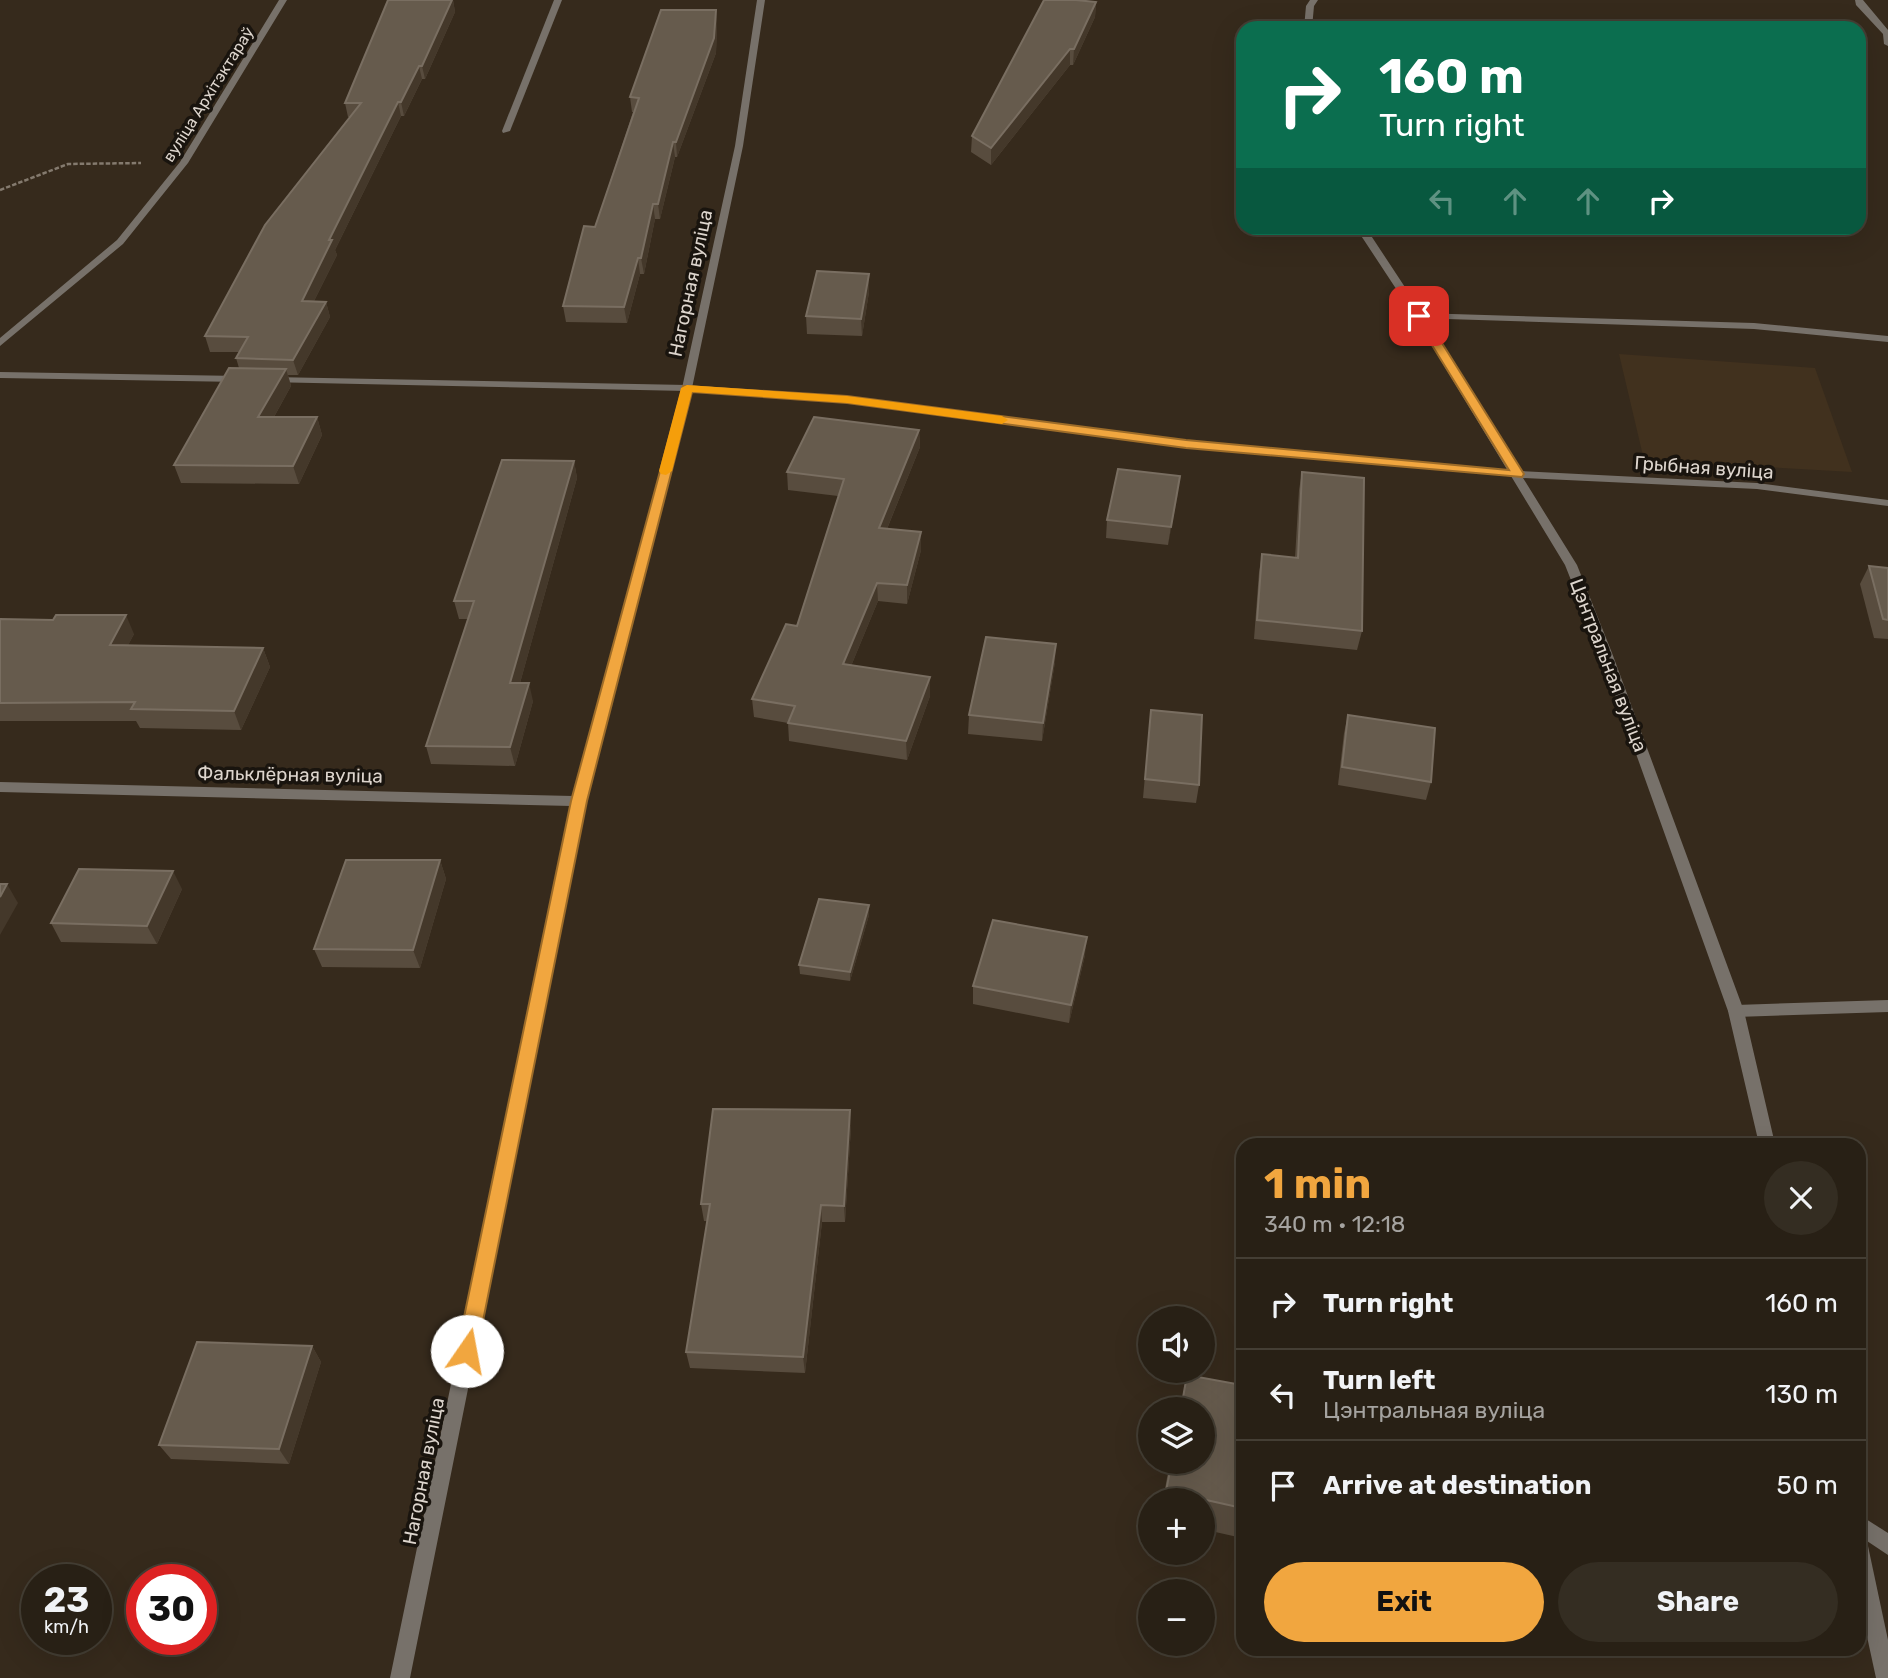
<!DOCTYPE html>
<html lang="en">
<head>
<meta charset="utf-8">
<style>
	:root { --surface:#282015; --page:#342d22; --text:#f1f3f6; --muted:#a5a3a0; --line:#443e34; --accent:#f1a63f }
	body { margin:0; font-family:Rubik,sans-serif; background:var(--page); color:var(--text); height:100vh; display:flex; flex-direction:column; font-size:26px; white-space:nowrap }
	* { box-sizing:border-box; margin:0 }
	p { font-size:23px; color:var(--muted) }
	.icon { flex:none; width:38px; height:38px; fill:none; stroke:currentColor; stroke-width:2; stroke-linecap:round; stroke-linejoin:round }
	.map { position:relative; flex:1; overflow:hidden }
	.panel { position:absolute; left:1236px; top:1138px; width:630px; height:518px; display:flex; flex-direction:column; background:var(--surface); border-radius:21px; box-shadow:0 7px 28px #0002,0 0 0 2px var(--line) }
	.panel>* { flex:none }
	.top-card { position:absolute; left:1236px; top:21px; width:630px; height:214px; border-radius:21px; box-shadow:0 7px 28px #0002,0 0 0 2px var(--line); background:#0b6e4f; color:#fff; overflow:hidden }
	.buttons { position:absolute; left:1138px; top:1306px; display:grid; gap:14px }
	.buttons a { display:grid; place-items:center; width:77px; height:77px; border-radius:50%; background:var(--surface); box-shadow:0 7px 28px #0002,0 0 0 2px var(--line); font-size:35px }
	.speed { position:absolute; left:21px; top:1564px; display:flex; gap:14px; font-size:35px; font-weight:700; text-align:center }
	.speed>* { display:grid; place-content:center; width:91px; height:91px; border-radius:50%; background:var(--surface); box-shadow:0 7px 28px #0002,0 0 0 2px var(--line); line-height:1 }
	.speed small { font-size:18px; font-weight:400 }
	.speed .limit { border:10px solid #d22; background:#fff; color:#111 }
	.pin { position:absolute; display:grid; place-items:center; width:60px; height:60px; color:#fff; margin:-30px; border-radius:14px; box-shadow:0 4px 10px #0006 }
	.me { position:absolute; width:77px; margin:-38px; rotate:12deg; stroke-linejoin:round; filter:drop-shadow(0 0 5px #0008) }
	.turn { display:flex; align-items:center; gap:24px; height:147px; padding:0 28px; font-size:32px }
	.turn .icon { width:91px; height:91px; stroke-width:2.5 }
	.turn b { display:block; font-size:49px; line-height:60px }
	.lanes { display:flex; align-items:center; height:66px; padding:0 28px; background:#0003; justify-content:center; gap:35px; direction:ltr }
	.lanes .off { opacity:.35 }
	.round { display:grid; place-items:center; flex:none; width:74px; height:74px; border-radius:37px; background:var(--page) }
	.overview { display:flex; align-items:center; justify-content:space-between; height:119px; padding:0 28px }
	h1 { font-size:42px; font-weight:700; line-height:52px; color:var(--accent) }
	.button { display:flex; gap:14px; margin-top:auto; padding:14px 28px }
	.button a { flex:1; height:80px; border-radius:42px; background:var(--accent); color:#111; font-size:28px; font-weight:700; line-height:80px; text-align:center }
	.button a+a { background:var(--page); color:var(--text) }
	ul { padding:0; list-style:none }
	li { display:flex; align-items:center; gap:21px; height:91px; padding:0 28px; border-top:2px solid var(--line) }
	li div { flex:1 }
	li b { display:block; font-size:26px }
	li em { font-style:normal }
	.map>svg:first-child { display:block }
	.built { fill:#41311e }
	.lines { fill:none; stroke-linecap:round; stroke-linejoin:round }
	.path { stroke:#847a6e; stroke-width:2.5; stroke-dasharray:4.5 2; stroke-linecap:butt }
	.lane { fill:#77716a; fill-rule:evenodd }
	.street { fill:#77716a; fill-rule:evenodd }
	.wall { fill:#584c3e }
	.shaded-wall { fill:#44382a }
	.building { fill:#665b4d; stroke:#796e61; stroke-width:2 }
	.route { fill:#f1a63f; stroke:#9d6c29; stroke-width:2 }
	.slow { fill:#f59e0b }
	.labels { text-anchor:middle; stroke-width:7; stroke-linejoin:round; paint-order:stroke }
	.far-street-label { font-size:16px; fill:#ddd5cd; stroke:#19140e }
	.street-label { font-size:19px; fill:#ddd5cd; stroke:#19140e }
</style>
</head>
<body>
<div class="map">
<svg width="1888" height="1678" viewBox="0 0 1888 1678">
	<rect width="100%" height="100%" fill="#362a1c"/>
	<polygon class="built" points="1619,354 1815,368 1852,472 1644,460"/>
	<g class="lines">
		<polyline class="path" points="0,190 68,164 141,163"/>
		<g class="lane">
			<polygon points="554,0 562,0 510,131 503,133 502,131"/>
			<polygon points="1855,0 1863,0 1888,30 1888,46 1884,44 1883,34 1856,5"/>
			<polygon points="1419,313 1754,323 1888,336 1888,342 1754,329 1415,318 1414,316"/>
			<polygon points="0,372 240,376 245,379 240,382 0,378"/>
			<polygon points="271,377 687,385 847,397 1186,441 1518,471 1524,474 1518,477 1186,447 847,403 687,391 267,382 267,378"/>
			<polygon points="1888,1000 1888,1012 1736,1017 1731,1015 1728,1011 1731,1007 1736,1005"/>
			<polygon points="1858,1514 1888,1533 1888,1555 1858,1535"/>
		</g>
		<g class="street">
			<polygon points="279,0 287,0 188,163 123,244 0,346 0,338 117,240 180,162"/>
			<polygon points="757,0 765,0 743,146 692,388 586,801 410,1678 390,1678 571,806 0,792 0,782 573,796 682,388 735,146"/>
			<polygon points="1310,0 1318,0 1314,6 1312,28 1304,28 1306,6"/>
			<polygon points="1356,228 1366,228 1424,316 1519,471 1757,483 1888,500 1888,506 1757,489 1523,478 1577,565 1612,653 1744,1011 1775,1144 1759,1144 1728,1011 1600,653 1565,565 1414,316"/>
			<polygon points="1858,1536 1865,1539 1868,1546 1888,1640 1888,1678 1876,1678 1858,1595"/>
		</g>
	</g>
	<g class="wall">
		<polygon points="388,0 453,0 455,12 425,79 422,79 404,116 401,116 335,250 337,255 314,301 326,302 330,317 298,375 288,375 291,386 274,417 317,417 322,435 299,484 181,483 174,465 239,368 236,358 240,352 210,352 205,336 350,117 348,117 345,103"/>
		<polygon points="1096,2 1095,17 1073,65 1070,65 991,165 971,152 972,136"/>
		<polygon points="716,10 717,24 716,53 677,157 675,157 660,219 655,219 644,274 640,274 627,323 566,322 563,306 595,227 633,112 632,112 630,97"/>
		<polygon points="869,274 869,292 862,336 807,334 806,316"/>
		<polygon points="919,430 920,447 887,529 921,532 921,550 907,604 878,601 851,666 930,677 930,696 907,760 789,741 788,723 754,717 752,699 797,626 838,496 788,490 787,472"/>
		<polygon points="574,461 577,478 520,683 533,701 515,766 431,764 426,746 468,619 459,619 454,601"/>
		<polygon points="1302,472 1362,631 1357,650 1254,639 1259,572 1262,554 1295,558 1299,490"/>
		<polygon points="1180,476 1168,545 1106,538 1107,520"/>
		<polygon points="1869,566 1888,568 1888,639 1874,638 1860,584"/>
		<polygon points="0,619 134,634 128,645 263,648 270,667 241,730 140,728 136,721 0,721"/>
		<polygon points="1055,662 1042,741 968,734 969,715"/>
		<polygon points="1151,710 1199,785 1196,803 1143,798"/>
		<polygon points="1348,715 1431,782 1426,800 1338,785 1344,733"/>
		<polygon points="440,860 446,879 420,968 322,967 314,949"/>
		<polygon points="182,889 157,944 61,942 51,923"/>
		<polygon points="869,915 850,981 800,974 799,965"/>
		<polygon points="1085,955 1069,1023 973,1004 973,986"/>
		<polygon points="851,1127 845,1222 822,1222 805,1373 690,1368 686,1352 707,1221 704,1221 701,1204"/>
		<polygon points="312,1346 321,1362 289,1464 171,1459 159,1445"/>
		<polygon points="1187,1375 1242,1385 1242,1538 1202,1529 1202,1500 1163,1500 1170,1461 1202,1461 1202,1409 1180,1409"/>
	</g>
	<g class="shaded-wall">
		<polygon points="452,0 453,0 455,12 425,79 422,66"/>
		<polygon points="1096,2 1095,17 1073,65 1074,49"/>
		<polygon points="716,10 717,24 716,53 677,157 676,142"/>
		<polygon points="1070,49 1070,65 991,165 991,148"/>
		<polygon points="419,66 422,79 404,116 401,102"/>
		<polygon points="398,102 401,116 335,250 337,255 306,317 302,301 329,240"/>
		<polygon points="673,142 675,157 660,219 658,204"/>
		<polygon points="653,204 655,219 644,274 641,258"/>
		<polygon points="638,258 640,274 627,323 624,307"/>
		<polygon points="869,274 869,292 862,336 861,319"/>
		<polygon points="326,302 330,317 298,375 293,360"/>
		<polygon points="286,369 291,386 264,435 258,417"/>
		<polygon points="317,417 322,435 299,484 293,466"/>
		<polygon points="919,430 920,447 880,546 879,528"/>
		<polygon points="574,461 577,478 515,701 510,683"/>
		<polygon points="1180,476 1178,494 1168,545 1171,527"/>
		<polygon points="921,532 921,550 907,604 907,585"/>
		<polygon points="877,583 878,601 844,683 843,664"/>
		<polygon points="126,615 134,634 119,663 110,645"/>
		<polygon points="1056,644 1055,662 1042,741 1043,723"/>
		<polygon points="263,648 270,667 241,730 234,711"/>
		<polygon points="930,677 930,696 907,760 906,741"/>
		<polygon points="529,683 533,701 515,766 510,747"/>
		<polygon points="440,860 446,879 420,968 413,950"/>
		<polygon points="173,871 182,889 157,944 147,926"/>
		<polygon points="7,884 18,903 0,935 0,897"/>
		<polygon points="869,905 869,915 850,981 850,972"/>
		<polygon points="1087,937 1085,955 1069,1023 1071,1005"/>
		<polygon points="850,1110 851,1127 845,1222 844,1206"/>
		<polygon points="821,1205 822,1222 805,1373 803,1357"/>
		<polygon points="312,1346 321,1362 289,1464 279,1449"/>
	</g>
	<g class="building">
		<polygon points="388,0 452,0 422,66 419,66 401,102 398,102 329,240 332,240 302,301 326,302 293,360 236,358 248,337 205,336 265,225 361,103 345,103"/>
		<polygon points="1044,0 1076,0 1096,2 1074,49 1070,49 991,148 972,136"/>
		<polygon points="661,10 716,10 714,38 676,142 673,142 658,204 653,204 641,258 638,258 624,307 563,306 584,226 595,227 639,98 630,97"/>
		<polygon points="817,271 869,274 861,319 806,316"/>
		<polygon points="229,368 286,369 258,417 317,417 293,466 174,465"/>
		<polygon points="814,417 919,430 879,528 921,532 907,585 877,583 843,664 930,677 906,741 788,723 795,706 752,699 786,624 797,626 844,479 787,472"/>
		<polygon points="502,460 574,461 510,683 529,683 510,747 426,746 474,601 454,601"/>
		<polygon points="1118,469 1180,476 1171,527 1107,520"/>
		<polygon points="1302,472 1364,478 1362,631 1257,620 1262,554 1298,558"/>
		<polygon points="1869,566 1888,568 1888,620 1883,619"/>
		<polygon points="56,615 126,615 110,645 263,648 234,711 131,709 135,702 0,703 0,619 53,620"/>
		<polygon points="986,637 1056,644 1043,723 969,715"/>
		<polygon points="1151,710 1202,715 1199,785 1145,779"/>
		<polygon points="1348,715 1435,728 1431,782 1342,767"/>
		<polygon points="346,860 440,860 413,950 314,949"/>
		<polygon points="79,869 173,871 147,926 51,923"/>
		<polygon points="0,884 7,884 0,897"/>
		<polygon points="819,899 869,905 850,972 799,965"/>
		<polygon points="993,920 1087,937 1071,1005 973,986"/>
		<polygon points="713,1109 850,1110 844,1206 821,1205 803,1357 686,1352 710,1204 701,1204"/>
		<polygon points="197,1342 312,1346 279,1449 159,1445"/>
		<polygon points="1187,1375 1242,1385 1242,1508 1166,1491 1172,1461 1202,1461 1202,1409 1181,1409"/>
	</g>
	<polygon class="route" points="1419,312 1425,316 1524,474 1522,477 1186,448 847,403 692,392 587,801 477,1351 474,1358 467,1360 460,1358 457,1351 571,801 683,386 847,396 1186,440 1509,470 1414,316"/>
	<polygon class="slow" points="687,385 847,396 1002,416 1008,420 1002,424 847,403 692,392 672,471 666,475 661,474 659,471 681,388"/>
	<g class="labels">
		<g class="far-street-label">
			<text transform="translate(208 94) rotate(-58)" y="6">вуліца Архітэктараў</text>
		</g>
		<g class="street-label">
			<text transform="translate(690 283) rotate(-78)" y="7">Нагорная вуліца</text>
			<text transform="translate(1704 467) rotate(4)" y="7">Грыбная вуліца</text>
			<text transform="translate(1609 665) rotate(69)" y="7">Цэнтральная вуліца</text>
			<text transform="translate(290 774) rotate(1)" y="7">Фальклёрная вуліца</text>
			<text transform="translate(423 1471) rotate(-79)" y="7">Нагорная вуліца</text>
		</g>
	</g>
</svg>
<div class="buttons">
<a><svg class="icon" aria-label="sound" viewBox="0 0 24 24"><path d="M4 9h4l5-4v14l-5-4H4zM17 9q2 3 0 6"/></svg></a>
<a><svg class="icon" aria-label="layers" viewBox="0 0 24 24"><path d="M12 4l9 5-9 5-9-5zM3 14l9 5 9-5"/></svg></a>
<a>+</a>
<a>−</a>
</div>
<div class="speed"><div>23<small>km/h</small></div><div class="limit">30</div></div>
<div class="pin" style="left:1419px;top:316px;background:#d93025"><svg class="icon" aria-label="arrive" viewBox="0 0 24 24"><path d="M6 21V4h12l-3 4 3 4H6"/></svg></div>
<svg class="me" style="left:467px;top:1351px" viewBox="-20 -20 40 40"><circle r="19" fill="#fff"/><path d="M0-13L10 11 0 6-10 11z" fill="#f1a63f"/></svg>
<div class="top-card">
<div class="turn"><svg class="icon" aria-label="right" viewBox="0 0 24 24"><path d="M7 20v-9h11M14 6l5 5-5 5"/></svg><div><b>160 m</b>Turn right</div></div>
<div class="lanes"><svg class="icon off" aria-label="left" viewBox="0 0 24 24"><path d="M17 20v-9H6M10 6l-5 5 5 5"/></svg><svg class="icon off" aria-label="ahead" viewBox="0 0 24 24"><path d="M12 20V5M6 11l6-6 6 6"/></svg><svg class="icon off" aria-label="ahead" viewBox="0 0 24 24"><path d="M12 20V5M6 11l6-6 6 6"/></svg><svg class="icon" aria-label="right" viewBox="0 0 24 24"><path d="M7 20v-9h11M14 6l5 5-5 5"/></svg></div>
</div>
<section class="panel">
<div class="overview"><div><h1>1 min</h1><p>340 m · 12:18</p></div><a class="round"><svg class="icon" aria-label="close" viewBox="0 0 24 24"><path d="M6 6l12 12M18 6L6 18"/></svg></a></div>
<ul>
<li><svg class="icon" aria-label="right" viewBox="0 0 24 24"><path d="M7 20v-9h11M14 6l5 5-5 5"/></svg><div><b>Turn right</b></div><em>160 m</em></li>
<li><svg class="icon" aria-label="left" viewBox="0 0 24 24"><path d="M17 20v-9H6M10 6l-5 5 5 5"/></svg><div><b>Turn left</b><p>Цэнтральная вуліца</p></div><em>130 m</em></li>
<li><svg class="icon" aria-label="arrive" viewBox="0 0 24 24"><path d="M6 21V4h12l-3 4 3 4H6"/></svg><div><b>Arrive at destination</b></div><em>50 m</em></li>
</ul>
<div class="button"><a>Exit</a><a>Share</a></div>
</section>
</div>
</body>
</html>
